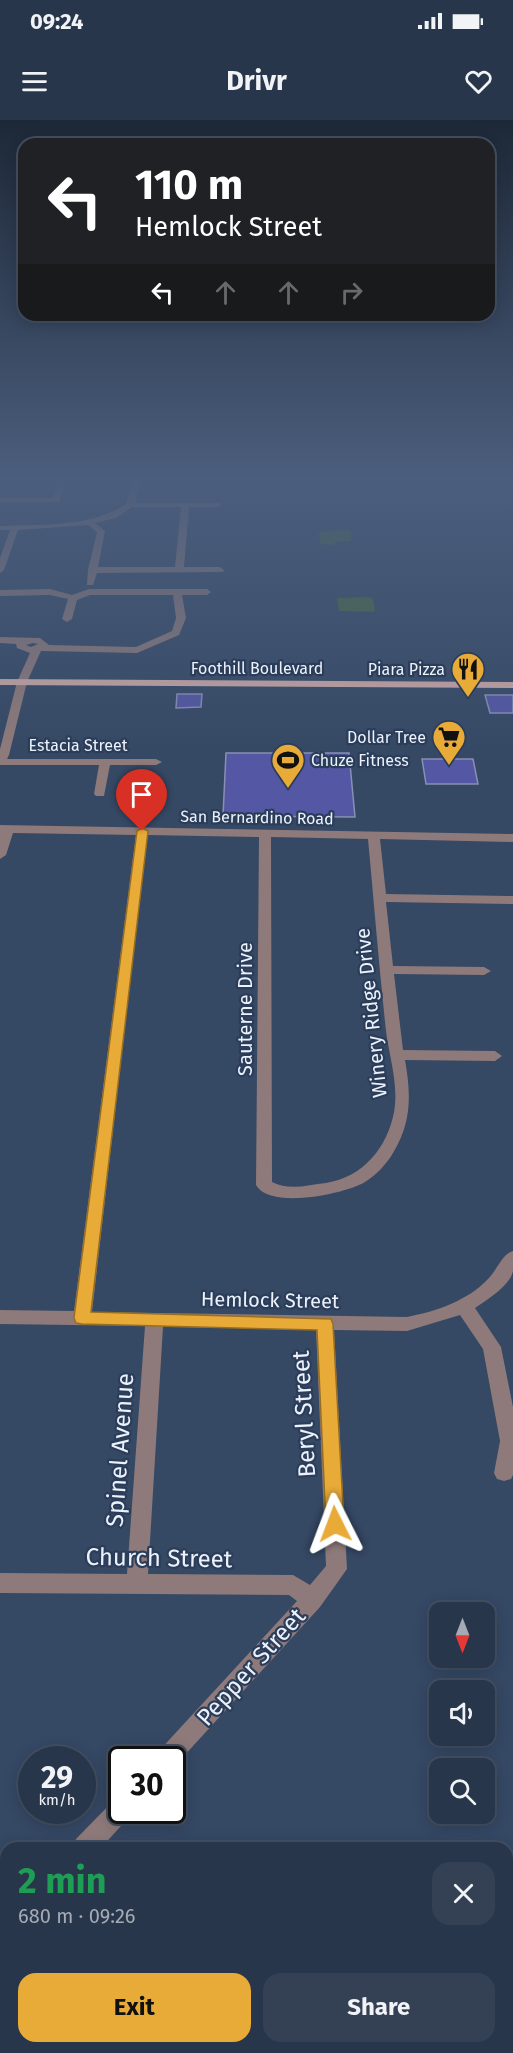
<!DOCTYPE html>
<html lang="en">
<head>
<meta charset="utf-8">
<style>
	:root { --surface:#28364b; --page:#344155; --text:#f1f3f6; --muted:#a5abb5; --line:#445063; --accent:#e9ab38 }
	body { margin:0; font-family:"Fira Sans",sans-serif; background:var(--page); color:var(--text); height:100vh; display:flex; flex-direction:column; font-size:22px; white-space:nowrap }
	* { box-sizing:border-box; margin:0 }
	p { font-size:20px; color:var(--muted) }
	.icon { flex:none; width:33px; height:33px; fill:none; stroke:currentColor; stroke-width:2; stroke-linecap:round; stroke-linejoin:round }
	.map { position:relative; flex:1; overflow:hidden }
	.sheet { position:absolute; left:0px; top:1722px; width:513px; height:212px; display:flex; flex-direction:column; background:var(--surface); border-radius:18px 18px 0 0; box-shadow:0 3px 15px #0003,0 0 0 2px var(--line) }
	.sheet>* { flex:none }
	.top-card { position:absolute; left:18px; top:18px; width:477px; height:183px; border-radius:18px; box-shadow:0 3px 15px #0003,0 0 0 2px var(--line); background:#202124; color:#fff; overflow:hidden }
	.needle { width:39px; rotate:180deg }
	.tools { position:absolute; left:429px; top:1482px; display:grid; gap:12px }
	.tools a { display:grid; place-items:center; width:66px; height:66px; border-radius:12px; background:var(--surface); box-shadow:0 3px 15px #0003,0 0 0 2px var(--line); font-size:30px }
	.speed { position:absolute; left:18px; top:1626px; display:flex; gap:12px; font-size:30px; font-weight:700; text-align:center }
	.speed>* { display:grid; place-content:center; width:78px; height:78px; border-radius:50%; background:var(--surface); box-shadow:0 3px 15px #0003,0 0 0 2px var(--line); line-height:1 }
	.speed small { font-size:15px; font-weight:400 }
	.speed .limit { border:3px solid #111; border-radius:9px; background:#fff; color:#111 }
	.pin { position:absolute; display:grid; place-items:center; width:51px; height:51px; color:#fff; margin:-62px -26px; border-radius:50% 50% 50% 0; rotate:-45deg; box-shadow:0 0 6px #0007 }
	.pin .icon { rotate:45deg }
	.me { position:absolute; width:66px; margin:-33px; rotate:357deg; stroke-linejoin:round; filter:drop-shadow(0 0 4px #0008) }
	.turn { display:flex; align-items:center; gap:21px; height:126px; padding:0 18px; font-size:27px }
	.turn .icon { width:78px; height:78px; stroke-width:2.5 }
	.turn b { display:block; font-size:42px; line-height:51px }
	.lanes { display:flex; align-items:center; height:57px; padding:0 18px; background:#0003; justify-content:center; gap:30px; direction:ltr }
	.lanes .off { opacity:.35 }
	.round { display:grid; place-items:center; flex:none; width:63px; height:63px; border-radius:18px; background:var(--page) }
	.head { display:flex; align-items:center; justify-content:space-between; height:102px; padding:0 18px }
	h1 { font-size:36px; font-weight:700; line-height:45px; color:#1e9e55 }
	.cta { display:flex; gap:12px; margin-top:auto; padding:12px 18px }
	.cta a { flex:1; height:69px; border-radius:18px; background:var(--accent); color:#111; font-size:24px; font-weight:700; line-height:69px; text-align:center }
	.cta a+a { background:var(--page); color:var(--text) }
	.status { display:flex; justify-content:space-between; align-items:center; height:42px; padding:0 30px; background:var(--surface); direction:ltr }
	.status svg { height:16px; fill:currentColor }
	header { display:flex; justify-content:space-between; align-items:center; height:78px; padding:0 18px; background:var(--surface); font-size:27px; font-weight:700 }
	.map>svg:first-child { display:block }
	.green { fill:#47683c }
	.building { fill:#5357a4; stroke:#8a8fb3; stroke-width:1.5 }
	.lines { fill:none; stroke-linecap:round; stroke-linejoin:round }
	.minor { fill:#8e7a7a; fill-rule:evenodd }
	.major { fill:#d1abaa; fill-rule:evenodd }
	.route { fill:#e9ab38; stroke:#976f24; stroke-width:1.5 }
	.labels { text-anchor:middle; stroke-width:4.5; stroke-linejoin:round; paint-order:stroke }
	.far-street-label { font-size:16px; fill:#ebf2fc; stroke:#2b3d59 }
	.far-poi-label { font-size:16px; fill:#ebf2fc; stroke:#2b3d59; text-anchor:end }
	.street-label { font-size:20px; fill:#ebf2fc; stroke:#2b3d59 }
	.near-street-label { font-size:24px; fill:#ebf2fc; stroke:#2b3d59 }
</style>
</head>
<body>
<div class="status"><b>09:24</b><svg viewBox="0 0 49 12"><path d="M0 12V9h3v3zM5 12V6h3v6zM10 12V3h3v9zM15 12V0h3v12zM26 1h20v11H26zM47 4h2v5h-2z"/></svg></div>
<header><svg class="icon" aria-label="menu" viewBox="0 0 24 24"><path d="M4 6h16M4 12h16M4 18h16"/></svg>Drivr<svg class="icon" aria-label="heart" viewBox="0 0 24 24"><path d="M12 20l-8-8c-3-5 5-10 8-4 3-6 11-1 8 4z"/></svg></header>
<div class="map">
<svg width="513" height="1933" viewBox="0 0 513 1933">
	<rect width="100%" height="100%" fill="#354864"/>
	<g class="green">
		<polygon points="336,410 351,411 351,421 336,422 333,425 320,424 319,413"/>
		<polygon points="369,477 373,479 375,491 372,492 339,491 337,478"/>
	</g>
	<g class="building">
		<polygon points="177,574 202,574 201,587 176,588"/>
		<polygon points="485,575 513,575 513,593 490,593"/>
		<polygon points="226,633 349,633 355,697 223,696"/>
		<polygon points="422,639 473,639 478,664 426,664"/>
	</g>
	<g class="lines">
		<g class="minor">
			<polygon points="59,360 66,360 59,382 0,382 0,378 53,378"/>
			<path d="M133 360H141L135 383H220L221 385 217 387H189L184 447H220L224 450 223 452 97 453 93 465H87L88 450 97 412 88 405 18 410 4 450 0 453V438L10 410H0V406C43 404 89 408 126 384ZM132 387H181L175 447H98L105 411 95 403 116 398Z"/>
			<path d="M50 469 72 475 89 469H207L211 472 207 475H182L186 498 179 515 137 533 41 531 27 562 9 635 7 639H156L162 642 156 645H110L104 676H96L94 674 99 645H0V629L17 562 30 533 17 528 16 524 0 523V517L40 518 49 525 136 527 172 511 176 498 173 475H90L77 480 72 499 67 502 62 499 68 479 50 475 0 476V470ZM33 523 38 524 31 527 26 525Z"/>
			<path d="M0 705 513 714V722L380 719 386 774 513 776V784L386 782 393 846 484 847 491 851 484 855 394 854 403 930 495 931 502 936 495 941 405 940C411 974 412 1002 393 1033 386 1045 376 1055 365 1062 345 1074 270 1090 256 1065L259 717 147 715 92 1192 407 1197C437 1191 467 1181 488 1159 497 1150 502 1134 513 1131 513 1137 513 1144 513 1151 510 1166 487 1180 475 1188L501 1227 513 1287V1355L511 1359 504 1361 497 1359 494 1353 500 1321 483 1229 460 1195 407 1211 334 1210 347 1449 320 1487 172 1649V1640H155L158 1632 297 1481 289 1475 0 1473V1453L127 1454 145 1206 0 1204V1190L74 1191 136 715 13 713 6 735 0 739ZM271 717 368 719C374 783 379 847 386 911 389 936 399 965 394 992 387 1028 363 1057 326 1063 308 1065 289 1071 272 1062ZM163 1207 316 1209 326 1446 310 1465 293 1455 148 1454Z"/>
			<polygon points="122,1676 122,1690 133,1690 130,1696 101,1728 73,1728 76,1719 114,1680"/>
			<polygon points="6,1801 6,1831 0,1834 0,1804"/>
			<rect x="507" y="1900" width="6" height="26"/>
		</g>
		<polygon class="major" points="0,559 513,562 513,568 0,565"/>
	</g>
	<linearGradient id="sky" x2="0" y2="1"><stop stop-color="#1d2837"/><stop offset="0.57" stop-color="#4b5e7d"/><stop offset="1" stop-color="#4b5e7d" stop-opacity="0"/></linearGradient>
	<rect width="513" height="630" fill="url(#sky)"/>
	<polygon class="route" points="142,708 148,711 91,1192 331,1199 333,1204 344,1404 342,1410 335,1412 329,1410 326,1404 317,1210 82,1204 76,1203 74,1198 137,711"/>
	<defs>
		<symbol id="restaurant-pin" viewBox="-11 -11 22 30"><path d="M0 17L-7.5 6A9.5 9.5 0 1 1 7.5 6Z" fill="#e9ab38" stroke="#2b3d59"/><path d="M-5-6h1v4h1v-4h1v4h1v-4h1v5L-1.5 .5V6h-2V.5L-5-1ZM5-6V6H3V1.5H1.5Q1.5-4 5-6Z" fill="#111"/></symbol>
		<symbol id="supermarket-pin" viewBox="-11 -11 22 30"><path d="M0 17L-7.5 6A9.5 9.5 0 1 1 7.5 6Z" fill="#e9ab38" stroke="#2b3d59"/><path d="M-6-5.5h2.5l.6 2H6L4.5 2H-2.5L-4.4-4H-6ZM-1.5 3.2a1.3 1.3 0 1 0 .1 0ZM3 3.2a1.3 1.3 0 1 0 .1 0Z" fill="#111"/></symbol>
		<symbol id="stadium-pin" viewBox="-11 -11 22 30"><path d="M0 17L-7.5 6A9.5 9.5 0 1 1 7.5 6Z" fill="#e9ab38" stroke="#2b3d59"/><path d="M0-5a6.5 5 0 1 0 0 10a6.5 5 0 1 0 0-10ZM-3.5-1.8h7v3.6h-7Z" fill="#111"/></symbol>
	</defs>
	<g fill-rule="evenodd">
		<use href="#restaurant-pin" x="449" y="530" width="38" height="52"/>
		<use href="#supermarket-pin" x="430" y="598" width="38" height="52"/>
		<use href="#stadium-pin" x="269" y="621" width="38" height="52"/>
	</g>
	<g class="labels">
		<g class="far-street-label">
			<text x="257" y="554">Foothill Boulevard</text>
			<text x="78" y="631">Estacia Street</text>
			<text transform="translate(257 697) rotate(1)" y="6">San Bernardino Road</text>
		</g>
		<g class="far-poi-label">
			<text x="445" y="555">Piara Pizza</text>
			<text x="426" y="623">Dollar Tree</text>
			<text x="311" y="646" text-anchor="start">Chuze Fitness</text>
		</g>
		<g class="street-label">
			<text transform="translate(245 889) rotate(-90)" y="7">Sauterne Drive</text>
			<text transform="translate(371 893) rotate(-96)" y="7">Winery Ridge Drive</text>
			<text transform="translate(270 1180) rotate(1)" y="7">Hemlock Street</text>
		</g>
		<g class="near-street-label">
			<text transform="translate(304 1294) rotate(-93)" y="8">Beryl Street</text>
			<text transform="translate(120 1330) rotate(-86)" y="8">Spinel Avenue</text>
			<text transform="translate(159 1438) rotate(1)" y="8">Church Street</text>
			<text transform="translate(251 1547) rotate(-48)" y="8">Pepper Street</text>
		</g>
	</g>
</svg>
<div class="tools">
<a><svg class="needle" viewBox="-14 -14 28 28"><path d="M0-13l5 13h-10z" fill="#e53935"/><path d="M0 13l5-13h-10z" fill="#a5abb5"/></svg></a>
<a><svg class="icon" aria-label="sound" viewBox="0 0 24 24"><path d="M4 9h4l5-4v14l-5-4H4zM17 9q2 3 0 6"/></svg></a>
<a><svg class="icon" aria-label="search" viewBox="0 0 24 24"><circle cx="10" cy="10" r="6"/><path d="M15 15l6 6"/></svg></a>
</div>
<div class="speed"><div>29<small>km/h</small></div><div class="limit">30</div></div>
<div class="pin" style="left:142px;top:711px;background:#d93025"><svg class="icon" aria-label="arrive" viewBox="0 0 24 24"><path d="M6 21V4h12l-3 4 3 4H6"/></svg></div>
<svg class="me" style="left:335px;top:1404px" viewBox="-20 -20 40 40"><path d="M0-17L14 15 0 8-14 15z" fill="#e9ab38" stroke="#fff" stroke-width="4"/></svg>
<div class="top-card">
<div class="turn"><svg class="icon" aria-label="left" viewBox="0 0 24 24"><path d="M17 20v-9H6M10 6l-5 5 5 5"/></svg><div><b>110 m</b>Hemlock Street</div></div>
<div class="lanes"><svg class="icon" aria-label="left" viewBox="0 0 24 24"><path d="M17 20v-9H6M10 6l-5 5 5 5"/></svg><svg class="icon off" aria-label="ahead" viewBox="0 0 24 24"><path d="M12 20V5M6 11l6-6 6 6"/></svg><svg class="icon off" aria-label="ahead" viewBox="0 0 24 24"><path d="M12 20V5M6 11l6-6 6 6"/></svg><svg class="icon off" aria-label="right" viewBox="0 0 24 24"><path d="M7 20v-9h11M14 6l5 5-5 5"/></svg></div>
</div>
<section class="sheet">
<div class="head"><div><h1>2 min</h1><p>680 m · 09:26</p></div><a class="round"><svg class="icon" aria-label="close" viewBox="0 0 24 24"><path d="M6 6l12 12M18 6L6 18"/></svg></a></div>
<div class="cta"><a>Exit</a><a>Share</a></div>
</section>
</div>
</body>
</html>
